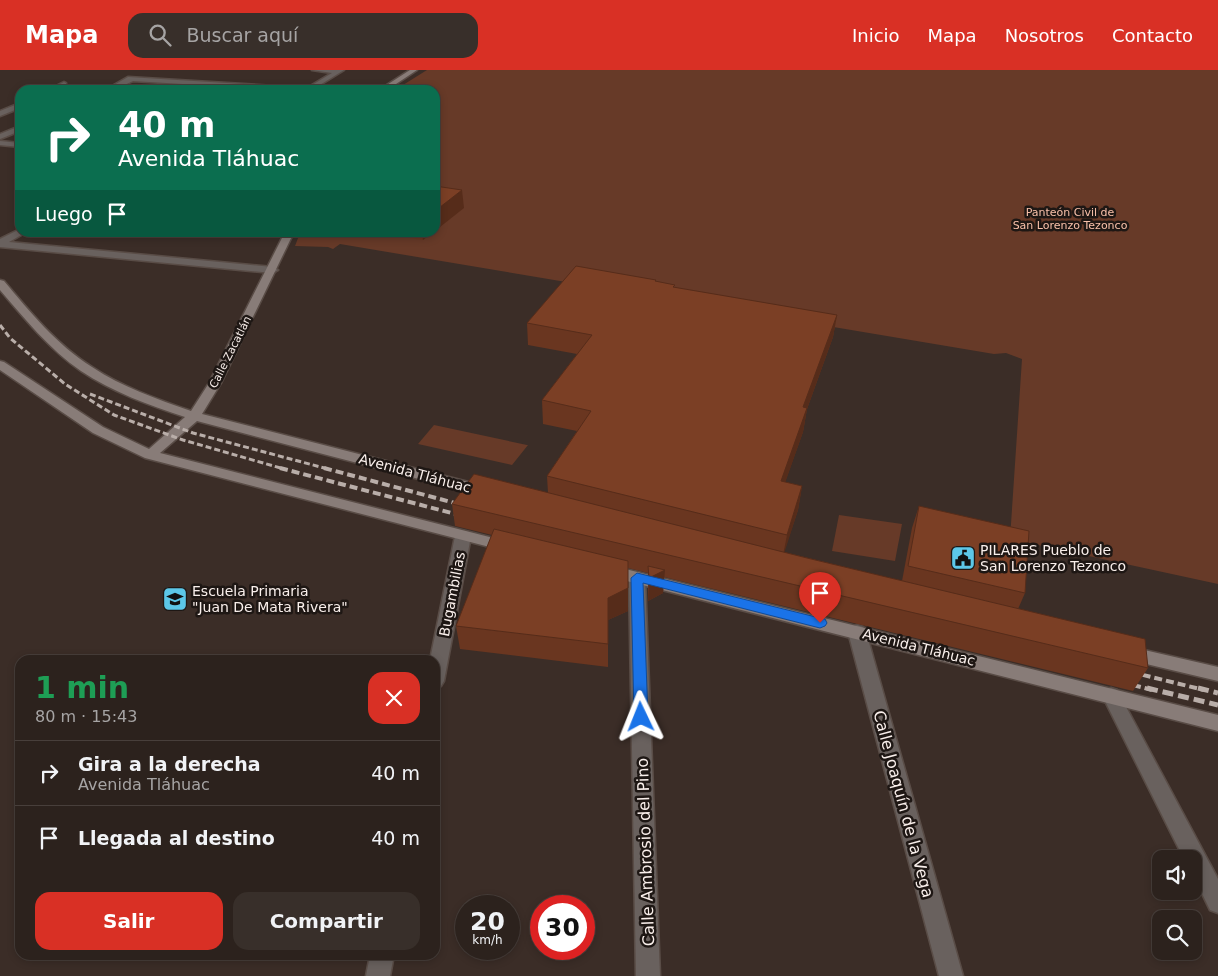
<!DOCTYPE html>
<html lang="es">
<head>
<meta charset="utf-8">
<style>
	:root { --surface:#2c221d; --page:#382f2a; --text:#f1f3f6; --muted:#a6a4a4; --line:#483f3b; --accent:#d93025 }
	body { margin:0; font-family:"DejaVu Sans",sans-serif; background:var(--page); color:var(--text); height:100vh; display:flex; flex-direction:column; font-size:19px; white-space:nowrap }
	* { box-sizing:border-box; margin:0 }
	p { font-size:16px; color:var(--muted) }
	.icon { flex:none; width:28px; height:28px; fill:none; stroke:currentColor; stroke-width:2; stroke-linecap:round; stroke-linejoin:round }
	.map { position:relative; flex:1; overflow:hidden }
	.details { position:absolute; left:15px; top:585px; width:425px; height:305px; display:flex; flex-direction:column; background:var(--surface); border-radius:15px; box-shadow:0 2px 8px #0003,0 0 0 1px var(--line) }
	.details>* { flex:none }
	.banner { position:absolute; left:15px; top:15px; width:425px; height:152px; border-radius:15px; box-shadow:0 2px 8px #0003,0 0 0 1px var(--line); background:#0b6e4f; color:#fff; overflow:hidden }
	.tools { position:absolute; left:1152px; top:780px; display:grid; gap:10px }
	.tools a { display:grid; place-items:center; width:50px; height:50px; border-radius:10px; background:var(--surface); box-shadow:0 2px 8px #0003,0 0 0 1px var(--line); font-size:25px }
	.speed { position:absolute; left:455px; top:825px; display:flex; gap:10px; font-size:25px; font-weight:700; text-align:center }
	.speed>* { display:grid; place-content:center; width:65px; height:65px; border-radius:50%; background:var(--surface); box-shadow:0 2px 8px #0003,0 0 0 1px var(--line); line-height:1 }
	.speed small { font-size:12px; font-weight:400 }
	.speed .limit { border:8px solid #d22; background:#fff; color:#111 }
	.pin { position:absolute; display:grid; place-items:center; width:42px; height:42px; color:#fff; margin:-51px -21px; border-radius:50% 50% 50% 0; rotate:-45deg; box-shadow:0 0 5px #0007 }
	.pin .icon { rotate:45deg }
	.me { position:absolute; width:55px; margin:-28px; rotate:358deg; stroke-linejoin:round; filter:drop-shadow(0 0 4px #0008) }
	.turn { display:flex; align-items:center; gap:18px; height:105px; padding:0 20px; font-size:22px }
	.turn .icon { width:65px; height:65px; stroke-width:2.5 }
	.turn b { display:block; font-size:35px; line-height:42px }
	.then { display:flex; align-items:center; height:48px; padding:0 20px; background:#0003; gap:10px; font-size:19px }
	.round { display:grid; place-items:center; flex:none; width:52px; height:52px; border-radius:15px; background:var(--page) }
	.summary { display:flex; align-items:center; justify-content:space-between; height:85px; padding:0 20px }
	h1 { font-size:30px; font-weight:600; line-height:38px; color:#1e9e55 }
	.primary-button { display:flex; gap:10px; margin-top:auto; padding:10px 20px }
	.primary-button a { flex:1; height:58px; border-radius:15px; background:var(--accent); color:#fff; font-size:20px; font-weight:600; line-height:58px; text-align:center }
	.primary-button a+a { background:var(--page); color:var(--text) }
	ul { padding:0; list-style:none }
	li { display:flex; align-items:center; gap:15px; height:65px; padding:0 20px; border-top:1px solid var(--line) }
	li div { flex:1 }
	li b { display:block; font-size:19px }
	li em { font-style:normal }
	header { display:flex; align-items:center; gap:30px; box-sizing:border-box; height:70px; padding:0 25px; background:var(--accent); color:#fff }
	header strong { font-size:24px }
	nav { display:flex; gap:28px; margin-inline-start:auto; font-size:18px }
	.search { width:350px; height:45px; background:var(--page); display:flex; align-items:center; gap:12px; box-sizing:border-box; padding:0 18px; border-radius:15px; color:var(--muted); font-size:19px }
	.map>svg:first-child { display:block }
	.green { fill:#673a28 }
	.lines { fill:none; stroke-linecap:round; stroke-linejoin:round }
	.street-casing { stroke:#594c46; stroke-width:3 }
	.secondary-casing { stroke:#594c46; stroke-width:3 }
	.street { fill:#69615e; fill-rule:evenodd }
	.secondary { fill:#887c78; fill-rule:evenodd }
	.rail-far2 { stroke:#b9aea9; stroke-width:3; stroke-dasharray:6 3; stroke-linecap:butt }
	.rail-far1 { stroke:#b9aea9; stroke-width:4; stroke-dasharray:8 4; stroke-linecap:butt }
	.rail { stroke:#b9aea9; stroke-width:5; stroke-dasharray:11 5; stroke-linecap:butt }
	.wall { fill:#6a3620 }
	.shaded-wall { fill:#562c1a }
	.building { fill:#7b3f25; stroke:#562c1a }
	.route { fill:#1a73e8; stroke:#114b97 }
	.labels { text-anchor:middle; stroke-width:5; stroke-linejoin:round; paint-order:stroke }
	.far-park-label { font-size:11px; fill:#f9c0a9; stroke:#1e1714 }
	.far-street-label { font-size:11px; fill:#f9efeb; stroke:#1e1714 }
	.street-label { font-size:14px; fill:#f9efeb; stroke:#1e1714 }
	.poi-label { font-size:14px; fill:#f9efeb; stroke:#1e1714; text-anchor:start }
	.near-street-label { font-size:16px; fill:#f9efeb; stroke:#1e1714 }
</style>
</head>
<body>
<header>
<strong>Mapa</strong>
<div class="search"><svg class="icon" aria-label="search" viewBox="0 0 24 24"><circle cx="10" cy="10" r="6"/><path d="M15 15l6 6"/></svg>Buscar aquí</div>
<nav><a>Inicio</a><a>Mapa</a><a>Nosotros</a><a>Contacto</a></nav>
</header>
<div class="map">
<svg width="1218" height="906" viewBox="0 0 1218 906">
	<rect width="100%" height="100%" fill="#3b2d27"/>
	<g class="green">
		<polygon points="427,0 1218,0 1218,514 1010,469 1022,289 1006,283 994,284 340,174 333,179 328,177 295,176 300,163 435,162 435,20 395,20"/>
		<polygon points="434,355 527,375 528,375 512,395 418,374"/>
		<polygon points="839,445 902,454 895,491 832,481"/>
	</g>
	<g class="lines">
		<defs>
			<g id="street">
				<polygon points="312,0 344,0 315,18 317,20 280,20 133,11 114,20 105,20 128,7 307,18 332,3"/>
				<polygon points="64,12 66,13 66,15 56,20 48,20"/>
				<polygon points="20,33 20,38 0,46 0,41"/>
				<polygon points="20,56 20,61 0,69 0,64"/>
				<polygon points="0,71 20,73 20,77 0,75"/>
				<polygon points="20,159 20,162 24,162 23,164 9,172 273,197 278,200 273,203 0,177 0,169"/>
				<polygon points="463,461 468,462 471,466 444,611 441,616 435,618 435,590 430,590 455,466 458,462"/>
				<polygon points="637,502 643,504 645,508 660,906 636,906 629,508 631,504"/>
				<polygon points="857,555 863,557 866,562 963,906 939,906 848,562 851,557"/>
				<polygon points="1111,618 1117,620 1218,809 1218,843 1210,840 1194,807 1194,789 1184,789 1102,625 1105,620"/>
				<polygon points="370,885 394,885 390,906 366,906"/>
			</g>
			<g id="secondary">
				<polygon points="410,0 417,0 387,20 379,20"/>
				<path d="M285 162H294L221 313 202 344 484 416 489 418 491 421 489 424 484 426 197 351 160 383 509 472 514 473 517 477 514 481 509 482 145 388 93 363 0 300V291L4 292 103 357 149 379 185 347C149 335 112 322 81 301 49 279 25 249 0 220V210L4 211C30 242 57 275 92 297 122 317 157 329 191 341L209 313Z"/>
				<polygon points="609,495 1218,645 1218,661 603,505 601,501 603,497"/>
				<polygon points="1127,576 1218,597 1218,611 1121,588 1118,583 1121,578"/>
			</g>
		</defs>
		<use href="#street" class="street-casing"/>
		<use href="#secondary" class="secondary-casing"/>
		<use href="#street" class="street"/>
		<use href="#secondary" class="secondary"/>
		<g class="rail-far2">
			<polyline points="0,255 10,268 65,314 114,345 183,370 284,399"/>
			<polyline points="90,324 193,363 328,399"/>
		</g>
		<g class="rail-far1">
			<polyline points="280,398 463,446"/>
			<polyline points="324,398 466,436"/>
			<polyline points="1131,602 1204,620"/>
			<polyline points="1133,615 1152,620"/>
		</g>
		<g class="rail">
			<polyline points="1147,618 1218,635"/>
			<polyline points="1198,618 1218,623"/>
		</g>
	</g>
	<g class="wall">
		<polygon points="379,162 433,162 423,170 379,163"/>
		<polygon points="656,212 675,218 837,245 833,267 807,339 803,362 785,412 802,416 798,440 784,482 902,511 912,458 919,436 1025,523 1018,539 1148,598 1133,621 664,507 663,523 648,531 648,503 628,498 628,541 608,550 608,597 460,579 456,556 492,465 455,456 452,434 548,423 547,406 577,361 543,354 542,330 577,284 528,275 527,253"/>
	</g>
	<g class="shaded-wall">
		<polygon points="462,120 464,138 435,161 435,141"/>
		<polygon points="422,162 433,162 423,170"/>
		<polygon points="837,245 833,267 807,339 803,362 777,436 781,411 803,337"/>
		<polygon points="802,416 798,440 782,490 787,465"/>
		<polygon points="665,500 663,523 648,531 649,508"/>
		<polygon points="628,518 628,541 608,550 608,528"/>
	</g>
	<g class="building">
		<polygon points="435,116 462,120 435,141"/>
		<polygon points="576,196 656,210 655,211 675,215 673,217 837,245 803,337 807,338 781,411 802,416 787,465 547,406 591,341 542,330 592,265 527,253"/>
		<polygon points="474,404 807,488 1145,569 1148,598 452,434"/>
		<polygon points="919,436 1029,461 1025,523 908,496"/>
		<polygon points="494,459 628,491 628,518 608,528 608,574 456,556"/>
		<polygon points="648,496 665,500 649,508"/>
	</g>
	<polygon class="route" points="637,503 820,548 825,549 827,553 825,556 820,558 643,513 648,647 646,651 641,653 636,651 634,647 631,508"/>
	<defs>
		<symbol id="civic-square" viewBox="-11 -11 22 22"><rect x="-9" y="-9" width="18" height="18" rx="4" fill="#5cc7e8" stroke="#1e1714"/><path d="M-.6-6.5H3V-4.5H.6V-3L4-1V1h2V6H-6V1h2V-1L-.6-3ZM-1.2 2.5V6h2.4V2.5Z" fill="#111"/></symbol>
		<symbol id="school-square" viewBox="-11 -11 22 22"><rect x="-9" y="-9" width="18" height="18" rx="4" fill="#5cc7e8" stroke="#1e1714"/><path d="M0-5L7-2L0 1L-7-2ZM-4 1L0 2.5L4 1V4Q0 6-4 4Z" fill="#111"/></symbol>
	</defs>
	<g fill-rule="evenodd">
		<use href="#civic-square" x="949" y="474" width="28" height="28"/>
		<use href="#school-square" x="161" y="515" width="28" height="28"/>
	</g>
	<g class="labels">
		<g class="far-park-label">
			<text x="1070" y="146">Panteón Civil de<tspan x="1070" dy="13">San Lorenzo Tezonco</tspan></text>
		</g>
		<g class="far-street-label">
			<text transform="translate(230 282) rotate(-63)" y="4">Calle Zacatlán</text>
		</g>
		<g class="street-label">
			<text transform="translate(415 403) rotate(15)" y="5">Avenida Tláhuac</text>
			<text transform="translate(452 524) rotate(-79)" y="5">Bugambilias</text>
			<text transform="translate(919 577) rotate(14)" y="5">Avenida Tláhuac</text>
		</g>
		<g class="poi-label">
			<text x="980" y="485">PILARES Pueblo de<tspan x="980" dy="16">San Lorenzo Tezonco</tspan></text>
			<text x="192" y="526">Escuela Primaria<tspan x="192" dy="16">"Juan De Mata Rivera"</tspan></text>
		</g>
		<g class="near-street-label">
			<text transform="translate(904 734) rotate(75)" y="6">Calle Joaquín de la Vega</text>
			<text transform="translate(645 782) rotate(-92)" y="6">Calle Ambrosio del Pino</text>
		</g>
	</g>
</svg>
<div class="tools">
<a><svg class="icon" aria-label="sound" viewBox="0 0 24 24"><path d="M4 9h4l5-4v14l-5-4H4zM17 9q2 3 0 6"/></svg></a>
<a><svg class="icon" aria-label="search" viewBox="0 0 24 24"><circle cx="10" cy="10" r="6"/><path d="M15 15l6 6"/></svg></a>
</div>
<div class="speed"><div>20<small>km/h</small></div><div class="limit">30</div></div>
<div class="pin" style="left:820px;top:553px;background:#d93025"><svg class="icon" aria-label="arrive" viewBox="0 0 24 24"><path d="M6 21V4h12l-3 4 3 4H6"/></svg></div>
<svg class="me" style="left:641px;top:647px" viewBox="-20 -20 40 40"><path d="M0-17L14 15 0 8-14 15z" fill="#1a73e8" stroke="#fff" stroke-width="4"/></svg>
<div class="banner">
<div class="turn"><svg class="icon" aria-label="right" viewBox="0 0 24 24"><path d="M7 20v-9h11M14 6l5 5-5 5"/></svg><div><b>40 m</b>Avenida Tláhuac</div></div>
<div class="then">Luego<svg class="icon" aria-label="arrive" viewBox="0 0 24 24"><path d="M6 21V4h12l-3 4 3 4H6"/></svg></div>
</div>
<section class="details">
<div class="summary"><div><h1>1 min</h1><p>80 m · 15:43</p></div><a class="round" style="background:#d93025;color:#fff"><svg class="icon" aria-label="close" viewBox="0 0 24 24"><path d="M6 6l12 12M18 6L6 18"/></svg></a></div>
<ul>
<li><svg class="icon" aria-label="right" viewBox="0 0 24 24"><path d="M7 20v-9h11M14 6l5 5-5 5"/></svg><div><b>Gira a la derecha</b><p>Avenida Tláhuac</p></div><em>40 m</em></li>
<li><svg class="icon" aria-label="arrive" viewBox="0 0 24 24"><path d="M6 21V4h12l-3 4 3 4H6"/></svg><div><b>Llegada al destino</b></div><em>40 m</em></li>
</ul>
<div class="primary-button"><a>Salir</a><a>Compartir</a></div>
</section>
</div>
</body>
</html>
